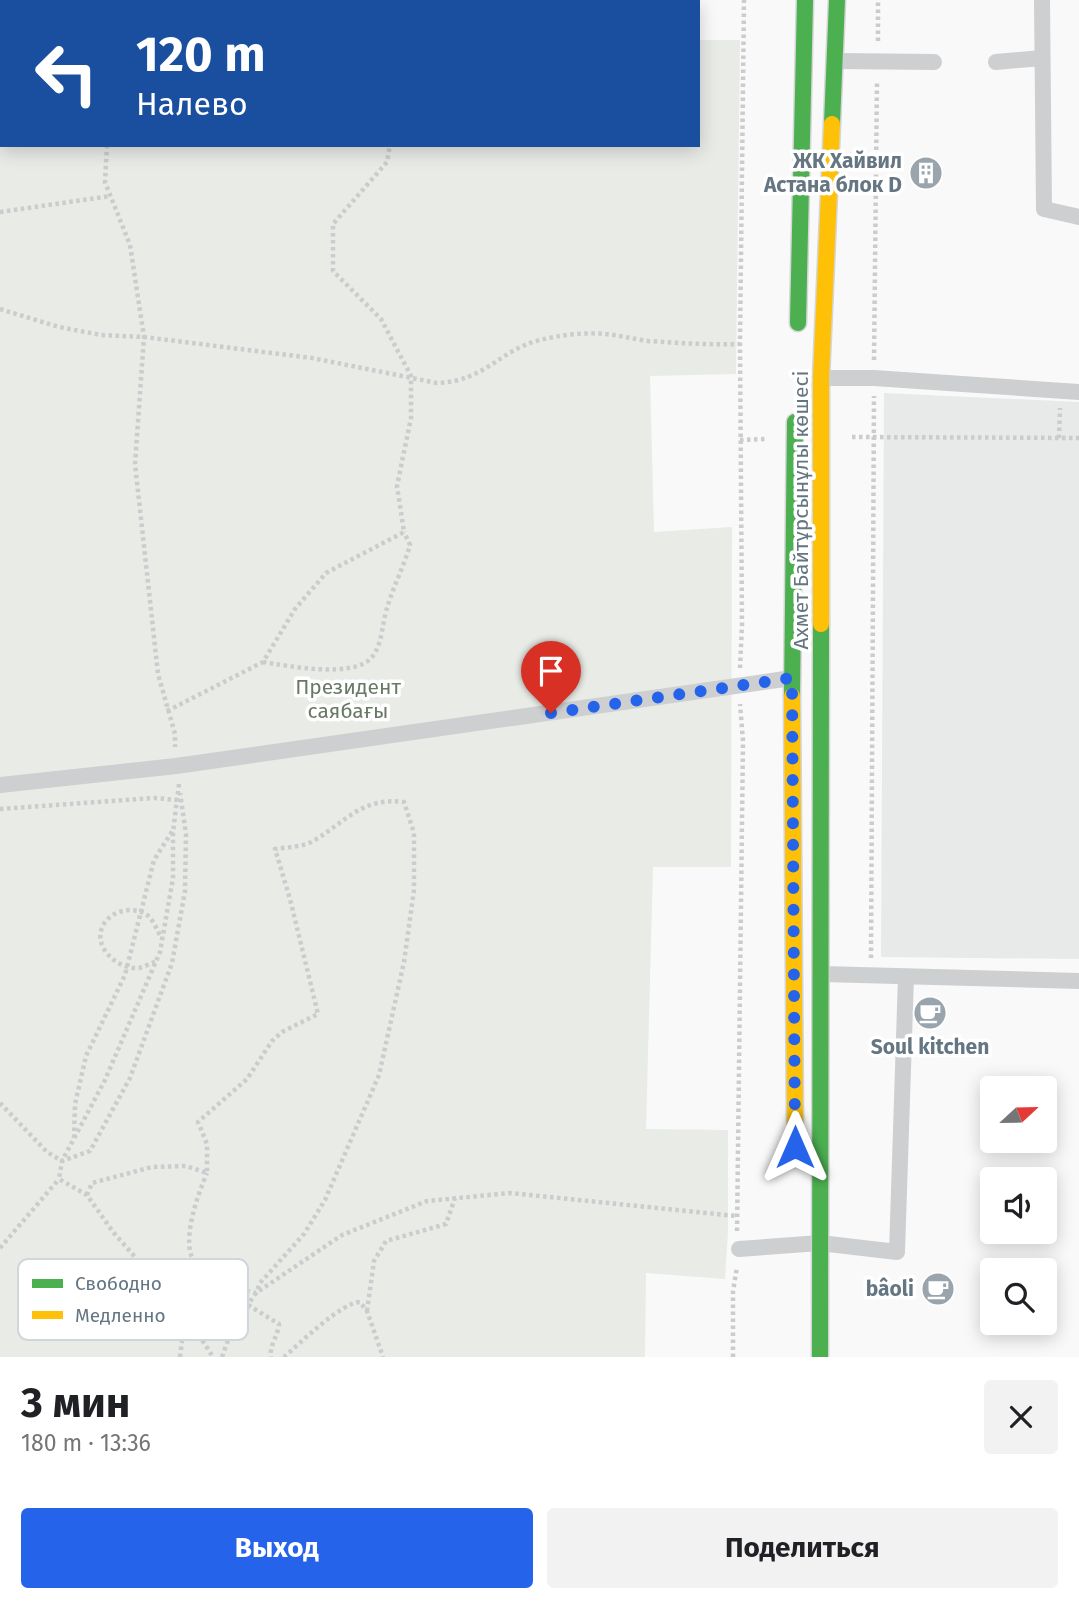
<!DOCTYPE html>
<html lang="ru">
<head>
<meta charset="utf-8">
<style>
	:root { --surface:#fff; --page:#f2f2f2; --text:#202124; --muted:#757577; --accent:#2563eb }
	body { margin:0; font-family:"Fira Sans",sans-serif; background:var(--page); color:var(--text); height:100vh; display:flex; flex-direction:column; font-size:26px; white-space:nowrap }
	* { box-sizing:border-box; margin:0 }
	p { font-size:23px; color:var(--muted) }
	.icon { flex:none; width:38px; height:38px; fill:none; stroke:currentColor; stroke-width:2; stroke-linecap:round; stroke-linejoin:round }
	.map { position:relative; height:1357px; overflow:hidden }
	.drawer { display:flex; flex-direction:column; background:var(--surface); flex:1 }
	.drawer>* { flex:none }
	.hud { position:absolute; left:0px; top:0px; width:700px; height:147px; box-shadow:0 4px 18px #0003; background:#1a4fa0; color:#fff; overflow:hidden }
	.needle { width:46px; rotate:68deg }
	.buttons { position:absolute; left:980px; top:1076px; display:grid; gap:14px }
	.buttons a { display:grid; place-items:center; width:77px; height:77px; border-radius:7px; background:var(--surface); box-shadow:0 4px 18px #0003; font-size:35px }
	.pin { position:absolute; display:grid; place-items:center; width:60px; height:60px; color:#fff; margin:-72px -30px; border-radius:50% 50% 50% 0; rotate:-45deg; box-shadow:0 0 7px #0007 }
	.pin .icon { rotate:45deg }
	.me { position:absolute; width:77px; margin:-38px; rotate:0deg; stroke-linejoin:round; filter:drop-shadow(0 0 5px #0008) }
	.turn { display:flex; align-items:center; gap:24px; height:147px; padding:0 21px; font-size:32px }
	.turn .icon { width:91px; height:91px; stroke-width:2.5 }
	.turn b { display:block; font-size:49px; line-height:60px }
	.round { display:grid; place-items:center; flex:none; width:74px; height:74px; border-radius:7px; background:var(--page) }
	.head { display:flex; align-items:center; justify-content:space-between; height:119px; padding:0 21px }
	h1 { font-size:42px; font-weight:700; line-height:52px }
	.button { display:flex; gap:14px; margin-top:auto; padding:14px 21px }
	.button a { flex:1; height:80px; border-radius:7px; background:var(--accent); color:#fff; font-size:28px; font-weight:700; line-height:80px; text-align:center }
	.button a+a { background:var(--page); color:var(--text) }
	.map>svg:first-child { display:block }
	.built { fill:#e8e9e9 }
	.green { fill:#e8ebe6 }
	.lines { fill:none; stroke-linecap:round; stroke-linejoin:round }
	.fast-casing { stroke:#d5d6d7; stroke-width:19 }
	.slow-casing { stroke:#d5d6d7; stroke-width:19 }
	.path { stroke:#cbcccd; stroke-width:4.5; stroke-dasharray:3.5 3.5; stroke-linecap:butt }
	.lane { stroke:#cecfd0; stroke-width:16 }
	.fast { stroke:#4caf50; stroke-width:16 }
	.slow { stroke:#ffc107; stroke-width:16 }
	.route { stroke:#2563eb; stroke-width:12; stroke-dasharray:0 21.6 }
	.labels { text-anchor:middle; stroke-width:7; stroke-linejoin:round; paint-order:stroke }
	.poi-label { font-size:21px; font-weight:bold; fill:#657683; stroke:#fff; text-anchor:end }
	.street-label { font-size:21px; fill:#657683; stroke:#fff }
	.park-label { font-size:21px; fill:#687a64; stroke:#fff }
	.key { fill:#fff; stroke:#d1d6da; stroke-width:2 }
	.key-label { font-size:19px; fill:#657683 }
</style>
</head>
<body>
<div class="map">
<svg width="1079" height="1357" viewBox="0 0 1079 1357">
	<rect width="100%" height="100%" fill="#f9f9f9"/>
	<polygon class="built" points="884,393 1079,402 1079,959 881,957"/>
	<polygon class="green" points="0,0 651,0 2,2 2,145 698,145 698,40 740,40 736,374 650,376 654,532 732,527 731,867 653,867 646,1129 728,1130 728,1231 725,1279 646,1273 645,1357 0,1357"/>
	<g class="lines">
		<defs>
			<g id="fast">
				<polyline points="832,124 837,0"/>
				<polyline points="798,323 805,0"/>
				<polyline points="792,696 795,422"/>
				<polyline points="820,1357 821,624"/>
			</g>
			<g id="slow">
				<polyline points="821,624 821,378 832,124"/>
				<polyline points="792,696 795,1121"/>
			</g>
		</defs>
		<use href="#fast" class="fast-casing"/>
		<use href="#slow" class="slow-casing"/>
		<g class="path">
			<polyline points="108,0 108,2"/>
			<polyline points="419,0 419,2"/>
			<polyline points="878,41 878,0"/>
			<polyline points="107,145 105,182 130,245 144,337 135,464 158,674 175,734 175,747"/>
			<polyline points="0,212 111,196"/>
			<path d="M0 309 59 327 101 335 144 337 312 358 437 383C486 381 499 350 540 340 560 335 584 332 605 334 619 335 633 339 648 341 679 343 709 345 740 344"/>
			<polyline points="874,360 877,81"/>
			<polyline points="852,437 1079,438"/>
			<polyline points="1059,438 1060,408"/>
			<polyline points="740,440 766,439"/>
			<path d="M263 662C288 666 354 679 372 657 383 644 382 621 388 605 394 585 404 566 410 545L404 532"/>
			<polyline points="740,668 742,625 740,344 744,0"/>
			<polyline points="167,711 263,662 295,609 326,573 404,532 397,486 411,418 411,376 381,319 333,271 333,224 387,162 390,145"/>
			<polyline points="179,784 173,832 173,878 160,952 105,1080 62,1161 59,1179 87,1195 113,1232 186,1315 213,1357"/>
			<polyline points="0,809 155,798 177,800"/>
			<polyline points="871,958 874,396"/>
			<path d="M155 962C149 964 141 969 134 968 116 967 94 947 102 928 108 912 129 906 144 913 153 917 157 931 162 939"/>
			<polyline points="0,1103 47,1152 62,1161 90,1151 130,1078 172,963 185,891 186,834 180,793"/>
			<polyline points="74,1138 75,1104 86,1056 125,975 154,860 173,830"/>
			<path d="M87 1195 92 1183 152 1167 186 1166 207 1173V1144L198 1122 247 1079 272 1041 282 1032 318 1014 290 899 275 849C287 847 303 847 313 841 346 822 361 797 404 802L414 833V890L404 962 379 1075 325 1200 304 1234 260 1283 256 1293C235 1288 211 1281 196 1264 179 1245 198 1194 207 1173"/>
			<polyline points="737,1231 743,741 740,704"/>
			<polyline points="0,1248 59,1179"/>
			<path d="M248 1305 279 1324C278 1336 269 1346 271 1357"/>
			<polyline points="367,1311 374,1261 386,1241 446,1224 455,1198"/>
			<polyline points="180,1357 185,1316"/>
			<polyline points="222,1357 233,1326 256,1293 342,1235 427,1201 510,1193 736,1216"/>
			<path d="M284 1357C299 1344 342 1302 360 1302L367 1311 383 1357"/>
			<polyline points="733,1357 733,1291 737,1267"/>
		</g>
		<g class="lane">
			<polyline points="1042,0 1044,209 1079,217"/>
			<polyline points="836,61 934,62"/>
			<polyline points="996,62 1042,58"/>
			<polyline points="821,378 874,378 1079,392"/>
			<polyline points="0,785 176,766 792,678"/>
			<polyline points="822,974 1079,981"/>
			<polyline points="739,1249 820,1243 897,1252 906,977"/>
		</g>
		<use href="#fast" class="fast"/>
		<use href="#slow" class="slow"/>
	</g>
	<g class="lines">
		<polyline class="route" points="551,713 792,678 795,1147"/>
	</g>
	<defs>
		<symbol id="building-disc" viewBox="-11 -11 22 22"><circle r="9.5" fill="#99a4ac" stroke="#fff"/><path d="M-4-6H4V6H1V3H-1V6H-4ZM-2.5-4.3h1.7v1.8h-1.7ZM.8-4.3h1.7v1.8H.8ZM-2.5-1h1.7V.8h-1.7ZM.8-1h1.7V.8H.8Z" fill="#fff"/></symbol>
		<symbol id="cafe-disc" viewBox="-11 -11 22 22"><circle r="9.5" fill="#99a4ac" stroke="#fff"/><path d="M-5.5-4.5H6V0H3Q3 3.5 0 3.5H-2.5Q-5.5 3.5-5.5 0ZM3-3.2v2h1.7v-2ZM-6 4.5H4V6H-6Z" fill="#fff"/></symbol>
	</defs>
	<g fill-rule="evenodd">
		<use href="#building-disc" x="907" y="154" width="38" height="38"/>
		<use href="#cafe-disc" x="911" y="994" width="38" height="38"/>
		<use href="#cafe-disc" x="919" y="1270" width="38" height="38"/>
	</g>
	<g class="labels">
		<g class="poi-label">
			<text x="902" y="168">ЖК Хайвил<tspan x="902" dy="24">Астана блок D</tspan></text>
			<text x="930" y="1054" text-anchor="middle">Soul kitchen</text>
			<text x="914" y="1296">bâoli</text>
		</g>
		<g class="street-label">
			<text transform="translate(801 510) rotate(-90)" y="7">Ахмет Байтұрсынұлы көшесі</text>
		</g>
		<g class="park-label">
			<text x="348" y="694">Президент<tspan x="348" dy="24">саябағы</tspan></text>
		</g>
	</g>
	<rect x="18" y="1259" width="230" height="81" rx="10" class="key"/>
	<rect x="32" y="1279" width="31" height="9" fill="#4caf50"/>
	<rect x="32" y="1311" width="31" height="8" fill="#ffc107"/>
	<g class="key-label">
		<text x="75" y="1290">Свободно</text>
		<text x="75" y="1322">Медленно</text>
	</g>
</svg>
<div class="buttons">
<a><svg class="needle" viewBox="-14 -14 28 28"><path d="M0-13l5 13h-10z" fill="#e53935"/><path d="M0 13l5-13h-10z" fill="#757577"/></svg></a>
<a><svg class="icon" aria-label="sound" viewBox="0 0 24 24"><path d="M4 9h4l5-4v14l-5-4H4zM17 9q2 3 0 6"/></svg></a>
<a><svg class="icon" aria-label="search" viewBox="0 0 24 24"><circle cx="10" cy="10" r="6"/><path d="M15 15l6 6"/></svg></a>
</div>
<div class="pin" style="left:551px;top:713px;background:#d93025"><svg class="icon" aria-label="arrive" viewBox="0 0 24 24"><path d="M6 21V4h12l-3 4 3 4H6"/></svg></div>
<svg class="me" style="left:795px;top:1147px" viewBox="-20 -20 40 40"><path d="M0-17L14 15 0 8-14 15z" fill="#2563eb" stroke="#fff" stroke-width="4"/></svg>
<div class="hud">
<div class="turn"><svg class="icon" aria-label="left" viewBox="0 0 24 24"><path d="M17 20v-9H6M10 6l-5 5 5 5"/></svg><div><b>120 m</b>Налево</div></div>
</div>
</div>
<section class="drawer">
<div class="head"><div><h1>3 мин</h1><p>180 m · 13:36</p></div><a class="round"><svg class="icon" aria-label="close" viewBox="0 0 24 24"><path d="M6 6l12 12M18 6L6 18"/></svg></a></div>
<div class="button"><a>Выход</a><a>Поделиться</a></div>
</section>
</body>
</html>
